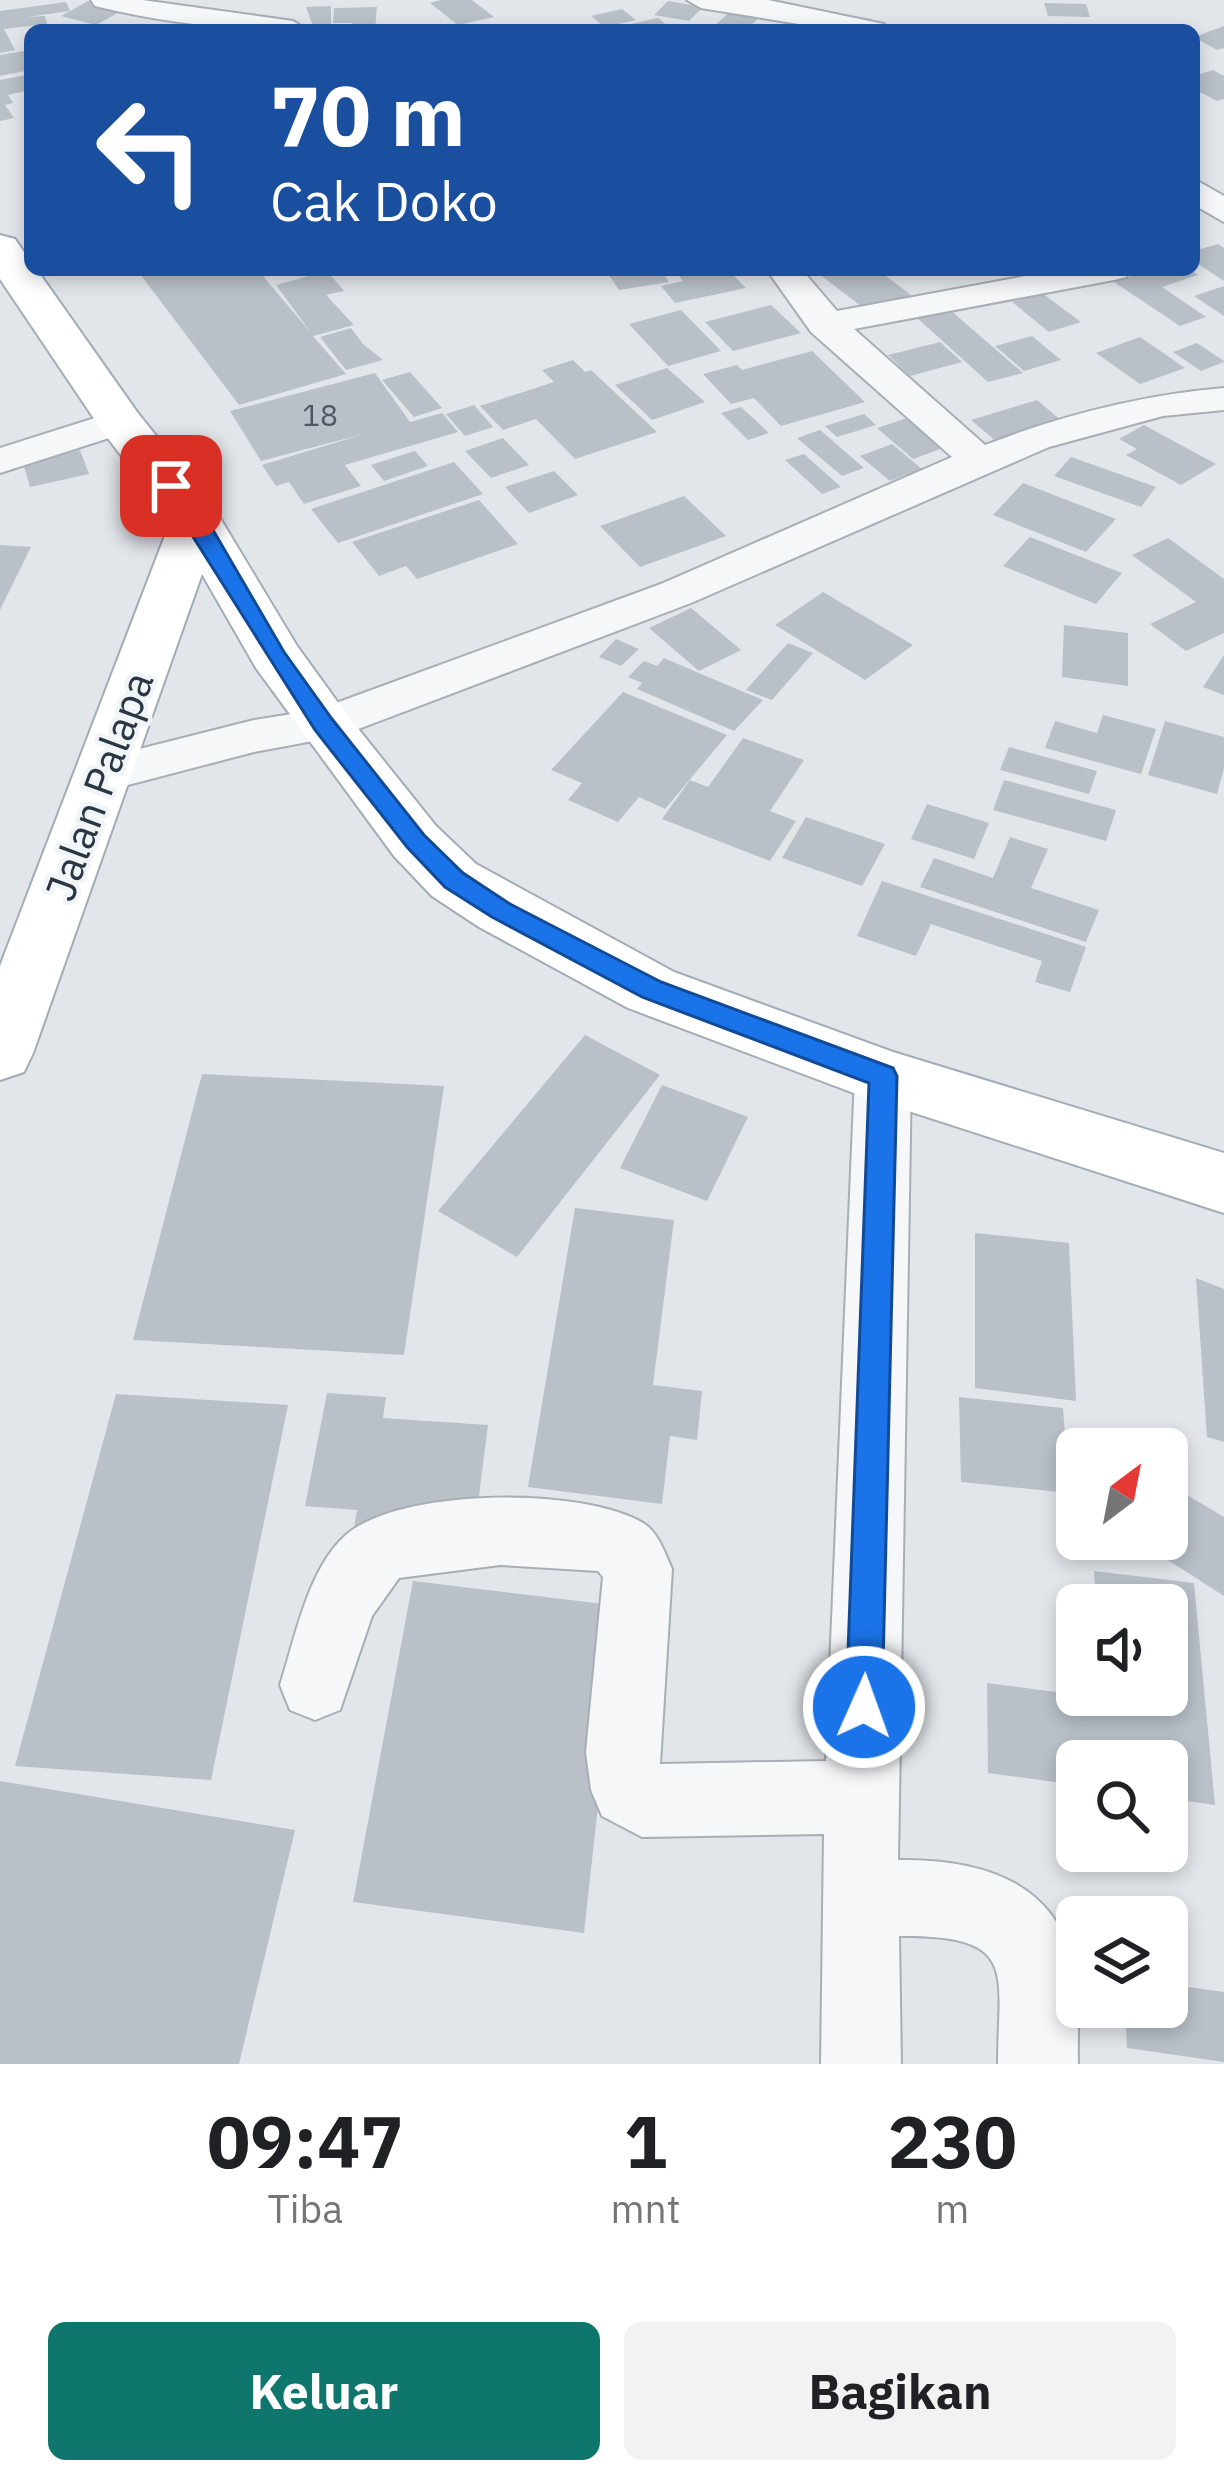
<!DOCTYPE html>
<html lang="id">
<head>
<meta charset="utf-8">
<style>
	:root { --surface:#fff; --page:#f2f2f2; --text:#202124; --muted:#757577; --accent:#0f766e }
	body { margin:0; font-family:"IBM Plex Sans",sans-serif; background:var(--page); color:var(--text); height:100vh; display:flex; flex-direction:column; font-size:45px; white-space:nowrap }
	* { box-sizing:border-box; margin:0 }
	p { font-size:39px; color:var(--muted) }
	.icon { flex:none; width:66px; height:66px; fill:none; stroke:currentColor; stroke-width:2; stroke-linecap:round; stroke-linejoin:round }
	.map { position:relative; height:2064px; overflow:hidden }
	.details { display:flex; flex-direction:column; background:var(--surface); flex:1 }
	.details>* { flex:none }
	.guide { position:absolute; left:24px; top:24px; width:1176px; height:252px; border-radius:18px; box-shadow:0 6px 18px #0003; background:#1a4fa0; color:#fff; overflow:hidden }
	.needle { width:78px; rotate:32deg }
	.fabs { position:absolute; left:1056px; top:1428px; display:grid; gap:24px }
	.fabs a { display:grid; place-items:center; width:132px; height:132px; border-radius:18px; background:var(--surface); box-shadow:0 6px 18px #0003; font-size:60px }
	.pin { position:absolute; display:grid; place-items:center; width:102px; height:102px; color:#fff; margin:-51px; border-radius:24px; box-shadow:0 6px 18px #0006 }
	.me { position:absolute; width:132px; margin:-66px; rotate:2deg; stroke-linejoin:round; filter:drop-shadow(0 0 9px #0008) }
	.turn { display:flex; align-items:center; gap:42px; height:252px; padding:0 48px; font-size:54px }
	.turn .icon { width:156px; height:156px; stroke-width:2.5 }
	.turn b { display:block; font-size:84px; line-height:102px }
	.eta { display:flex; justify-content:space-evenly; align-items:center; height:204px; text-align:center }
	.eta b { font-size:72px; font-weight:700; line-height:84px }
	.button { display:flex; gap:24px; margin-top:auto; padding:24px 48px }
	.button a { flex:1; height:138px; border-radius:18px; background:var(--accent); color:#fff; font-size:48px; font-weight:700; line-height:138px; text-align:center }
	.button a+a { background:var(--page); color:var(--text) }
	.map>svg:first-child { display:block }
	.building { fill:#b9c0c8 }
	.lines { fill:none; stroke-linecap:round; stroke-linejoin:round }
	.minor-casing { stroke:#a7aeb5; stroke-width:4 }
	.major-casing { stroke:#a1acb7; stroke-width:4 }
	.minor { fill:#f5f7f9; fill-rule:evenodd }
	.major { fill:#fff; fill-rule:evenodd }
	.route { fill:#1a73e8; stroke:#114b97; stroke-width:3 }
	.labels { text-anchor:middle; stroke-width:9; stroke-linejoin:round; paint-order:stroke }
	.far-number-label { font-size:30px; fill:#4e5864 }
	.street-label { font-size:42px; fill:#2a3643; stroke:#f2f5f8 }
</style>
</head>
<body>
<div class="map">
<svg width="1224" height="2064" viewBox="0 0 1224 2064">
	<rect width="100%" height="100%" fill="#e2e6eb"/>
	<g class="building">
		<polygon points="441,0 472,0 494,17 458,25 430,3"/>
		<polygon points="88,1 123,10 96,25 61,16"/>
		<polygon points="668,1 703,7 689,21 654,15"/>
		<polygon points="66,2 70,11 27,17 45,16 47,24 4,29 15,50 0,53 0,11"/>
		<polygon points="1044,3 1086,4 1090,17 1048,16"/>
		<polygon points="331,6 331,25 313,26 306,7"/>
		<polygon points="377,7 375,30 351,30 352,23 333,23 334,8"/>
		<polygon points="734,8 763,14 746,30 711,29"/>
		<polygon points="622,9 636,20 605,27 591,16"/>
		<polygon points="658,18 669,27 613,30 612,28"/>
		<polygon points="1224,26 1224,48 1217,50 1194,37"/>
		<polygon points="30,50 30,70 0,76 0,55"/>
		<polygon points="1213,70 1224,76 1224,99 1217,101 1194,89 1194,76"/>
		<polygon points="30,74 30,90 8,95 13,103 5,105 14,118 0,121 0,80"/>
		<polygon points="1218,244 1224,248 1224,281 1194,261 1194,251"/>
		<polygon points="137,270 258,270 311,333 276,285 327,271 344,291 326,295 354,325 313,336 346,374 239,405"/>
		<polygon points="634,270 661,270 669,282 619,290 609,275"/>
		<polygon points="674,270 728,270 746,288 675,303 661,286 683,281"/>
		<polygon points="814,270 878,270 911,295 866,310"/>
		<polygon points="1151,270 1191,270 1198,275 1162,287 1206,317 1180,326 1114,282"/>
		<polygon points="1224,286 1224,316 1194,296"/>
		<polygon points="1042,293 1081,322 1049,332 1012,302"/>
		<polygon points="771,305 801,333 733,351 705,322"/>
		<polygon points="949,309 1023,373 988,382 916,317"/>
		<polygon points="681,310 721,351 668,366 629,324"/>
		<polygon points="351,328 363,344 383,360 346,370 320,337"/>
		<polygon points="1032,336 1061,360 1024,371 995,346"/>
		<polygon points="1140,337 1185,368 1140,384 1096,353"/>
		<polygon points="940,342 962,362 910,376 888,355"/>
		<polygon points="1197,343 1224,361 1224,362 1201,371 1173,352"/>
		<polygon points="812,351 865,402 781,426 754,398 731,404 703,374 737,365 742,370"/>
		<polygon points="573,360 585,372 591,370 657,432 575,459 536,419 503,430 480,406 554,382 542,370"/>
		<polygon points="667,368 705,402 652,420 615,385"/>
		<polygon points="410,372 442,408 414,417 382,380"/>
		<polygon points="375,373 410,422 442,413 458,432 345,465 361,486 304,504 289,482 276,486 262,465 367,433 261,461 230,411"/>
		<polygon points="1037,400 1062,421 997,442 971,420"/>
		<polygon points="474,405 493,427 465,436 446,414"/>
		<polygon points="741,407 769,433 748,440 721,413"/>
		<polygon points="864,414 876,425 837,437 825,426"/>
		<polygon points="910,417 946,447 913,459 877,428"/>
		<polygon points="1144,425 1216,464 1181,485 1126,455 1137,449 1119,439"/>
		<polygon points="820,430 864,468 842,476 797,438"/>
		<polygon points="503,438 529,465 491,478 465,451"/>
		<polygon points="892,444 922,469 890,481 860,456"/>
		<polygon points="80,450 89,474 30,487 23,463"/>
		<polygon points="415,451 428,466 384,481 371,465"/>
		<polygon points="804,454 841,487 822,494 785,460"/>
		<polygon points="1071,457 1156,487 1141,507 1054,476"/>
		<polygon points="454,462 483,494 338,543 311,509"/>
		<polygon points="554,471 578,495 529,513 505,487"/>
		<polygon points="1023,483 1116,519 1086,552 993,515"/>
		<polygon points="684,496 726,536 640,567 600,526"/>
		<polygon points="479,500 518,544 417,579 406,566 379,576 352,542"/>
		<polygon points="1030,537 1122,573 1096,604 1003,566"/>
		<polygon points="1168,538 1224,579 1224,633 1186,651 1150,624 1196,602 1132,555"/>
		<polygon points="0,545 31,547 0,610"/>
		<polygon points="823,592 913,645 865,680 775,625"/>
		<polygon points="691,608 741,650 699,671 649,628"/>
		<polygon points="1064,625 1128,633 1128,686 1062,677"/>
		<polygon points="616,639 639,649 621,666 599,657"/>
		<polygon points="788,643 813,653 772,700 746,690"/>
		<polygon points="1224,655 1224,695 1203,687"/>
		<polygon points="664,658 701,674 763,700 734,731 637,689 642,683 628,677 644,661 657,666"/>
		<polygon points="623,692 727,735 665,809 639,797 618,822 568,800 582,783 551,770"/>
		<polygon points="1103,715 1156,729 1141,774 1045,748 1055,721 1097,733"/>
		<polygon points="1165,721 1224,737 1224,768 1217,794 1148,775"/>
		<polygon points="743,738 804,760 770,811 796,821 770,861 662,819 690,780 708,787"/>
		<polygon points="1009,747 1097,771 1089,794 1000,770"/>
		<polygon points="1004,780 1116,810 1106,841 993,810"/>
		<polygon points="927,804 989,823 974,859 911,839"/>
		<polygon points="806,817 885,844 862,886 782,858"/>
		<polygon points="1010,837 1048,849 1031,888 1099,910 1086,942 920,887 934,858 993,878"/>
		<polygon points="882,881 1086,947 1070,992 1035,982 1042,961 931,924 916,956 857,936"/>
		<polygon points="585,1035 660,1075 517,1257 438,1211"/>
		<polygon points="202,1074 444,1086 404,1355 133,1340"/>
		<polygon points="662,1085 748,1117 707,1201 620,1168"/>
		<polygon points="575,1208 674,1220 653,1385 702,1391 697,1440 670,1436 662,1504 528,1487"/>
		<polygon points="975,1233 1069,1243 1076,1401 975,1388"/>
		<polygon points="1196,1278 1224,1289 1224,1442 1207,1437"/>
		<polygon points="327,1393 386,1397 383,1418 488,1425 476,1519 353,1533 357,1510 305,1506"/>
		<polygon points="116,1394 288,1405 211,1780 15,1766"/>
		<polygon points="959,1397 1063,1408 1069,1493 961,1482"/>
		<polygon points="1167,1483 1224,1517 1224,1596 1135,1539 1167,1539"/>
		<polygon points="1094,1571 1194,1583 1215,1805 1167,1798 1167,1761 1077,1761 1077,1785 988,1773 987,1683 1101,1698 1167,1695 1167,1605 1096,1605"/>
		<polygon points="413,1581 620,1606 584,1933 353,1902"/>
		<polygon points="0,1781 295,1830 239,2064 0,2064"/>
		<polygon points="1167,1984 1224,1992 1224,2062 1127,2048 1125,2007 1167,2007"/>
	</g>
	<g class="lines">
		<defs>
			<g id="minor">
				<path d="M91 0H142L293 21 307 30C234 30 167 24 95 6Z"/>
				<polygon points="687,0 768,0 884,24 888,30 835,30 701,8"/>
				<polygon points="1194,179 1224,196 1224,222 1194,205"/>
				<path d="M767 270H802L837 311 1058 270H1131L1126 277 1114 280 854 329 985 445C1063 415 1141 395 1224 388V410L1163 416 1049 447 691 603 340 736 254 752 105 791 88 786 81 774 88 762 254 720 317 710 661 584 952 457 811 332Z"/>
				<polygon points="120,410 134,414 139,422 134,430 0,473 0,448"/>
				<path d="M883 1054 902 1060 911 1076 898 1860C975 1859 1053 1878 1073 1962 1081 1995 1077 2030 1078 2064H998C998 1974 1019 1937 908 1936H899L901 2064H821L824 1834 642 1837 602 1816 591 1790 586 1752 603 1577 598 1571 500 1565 399 1578 372 1616 340 1710 315 1720 290 1710 280 1685C295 1639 308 1567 347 1534 403 1488 582 1487 643 1523 658 1532 665 1553 672 1569L660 1764 826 1761 855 1076 864 1060Z"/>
			</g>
			<polygon id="major" points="0,235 15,239 30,261 30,270 37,270 137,412 214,508 297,646 344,711 436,826 476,864 674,972 893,1052 1224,1153 1224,1213 859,1095 628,1008 479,927 432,896 394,856 256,668 202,574 33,1053 24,1072 0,1080 0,966 171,520 103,432 0,279"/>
		</defs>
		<use href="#minor" class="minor-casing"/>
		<use href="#major" class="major-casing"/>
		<use href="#minor" class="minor"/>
		<use href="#major" class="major"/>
	</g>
	<polygon class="route" points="164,482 178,482 206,518 284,652 332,719 424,835 463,873 510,904 661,982 893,1068 897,1076 882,1707 877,1720 864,1725 851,1720 846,1707 869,1083 642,997 492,917 445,887 407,847 315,730 161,486"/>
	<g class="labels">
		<g class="far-number-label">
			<text x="320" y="426">18</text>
		</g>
		<g class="street-label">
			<text transform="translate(99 786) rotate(-70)" y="15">Jalan Palapa</text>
		</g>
	</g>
</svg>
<div class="fabs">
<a><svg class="needle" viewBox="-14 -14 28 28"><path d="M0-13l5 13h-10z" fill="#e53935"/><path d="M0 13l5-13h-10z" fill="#757577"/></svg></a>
<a><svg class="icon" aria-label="sound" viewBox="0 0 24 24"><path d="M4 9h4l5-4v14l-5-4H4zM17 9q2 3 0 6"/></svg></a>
<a><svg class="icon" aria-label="search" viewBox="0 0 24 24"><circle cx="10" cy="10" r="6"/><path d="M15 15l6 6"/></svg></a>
<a><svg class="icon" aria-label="layers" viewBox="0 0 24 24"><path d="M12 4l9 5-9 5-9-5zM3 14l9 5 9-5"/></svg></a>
</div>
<div class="pin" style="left:171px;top:486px;background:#d93025"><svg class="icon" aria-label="arrive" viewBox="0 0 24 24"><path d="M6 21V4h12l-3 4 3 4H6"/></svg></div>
<svg class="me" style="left:864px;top:1707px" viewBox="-20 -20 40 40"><circle r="17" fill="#1a73e8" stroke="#fff" stroke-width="3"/><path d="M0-11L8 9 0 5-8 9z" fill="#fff"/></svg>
<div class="guide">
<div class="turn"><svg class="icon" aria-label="left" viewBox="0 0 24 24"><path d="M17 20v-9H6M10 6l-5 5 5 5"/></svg><div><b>70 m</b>Cak Doko</div></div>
</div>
</div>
<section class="details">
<div class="eta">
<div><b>09:47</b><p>Tiba</p></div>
<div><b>1</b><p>mnt</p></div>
<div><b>230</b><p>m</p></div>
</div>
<div class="button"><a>Keluar</a><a>Bagikan</a></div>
</section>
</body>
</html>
